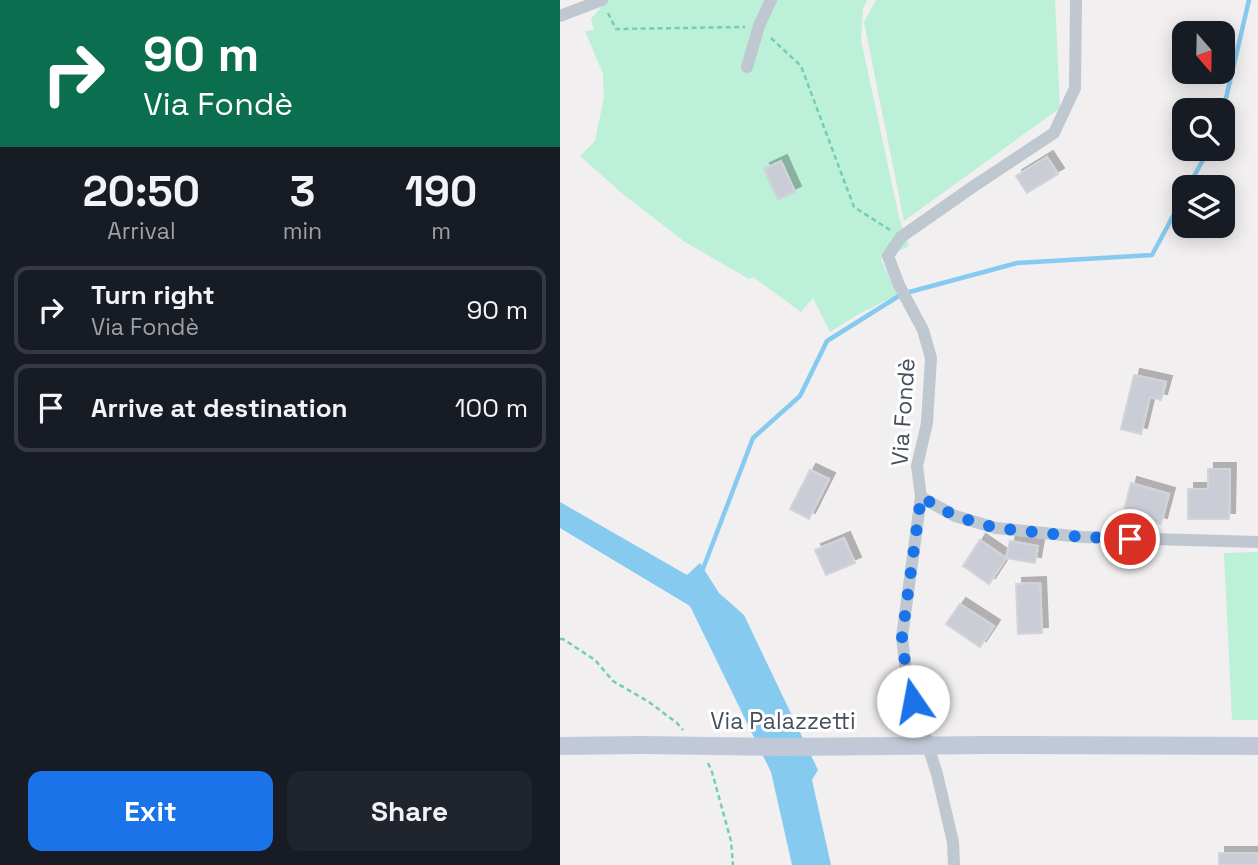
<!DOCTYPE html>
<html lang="en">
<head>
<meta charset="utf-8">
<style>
	:root { --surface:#171b24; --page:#20242c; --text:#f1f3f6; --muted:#9ea1a6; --line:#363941; --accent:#1a73e8 }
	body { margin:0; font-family:"Space Grotesk",sans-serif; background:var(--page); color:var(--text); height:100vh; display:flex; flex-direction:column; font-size:26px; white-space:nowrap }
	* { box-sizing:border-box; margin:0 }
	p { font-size:23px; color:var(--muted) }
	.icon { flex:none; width:38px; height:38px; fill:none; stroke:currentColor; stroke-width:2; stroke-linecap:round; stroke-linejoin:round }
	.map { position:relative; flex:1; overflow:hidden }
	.panel { display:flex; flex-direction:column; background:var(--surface); width:560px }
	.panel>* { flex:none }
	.banner { background:#0b6e4f; color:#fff; overflow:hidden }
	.needle { width:46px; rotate:160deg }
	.buttons { position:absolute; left:612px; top:21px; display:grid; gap:14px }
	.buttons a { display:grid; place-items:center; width:63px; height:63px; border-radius:14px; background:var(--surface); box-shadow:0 4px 18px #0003; font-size:35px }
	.pin { position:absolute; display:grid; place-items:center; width:60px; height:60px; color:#fff; margin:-30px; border:4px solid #fff; border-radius:50%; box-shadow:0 2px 7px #0007 }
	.me { position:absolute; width:77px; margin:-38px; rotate:348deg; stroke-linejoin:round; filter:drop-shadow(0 0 5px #0008) }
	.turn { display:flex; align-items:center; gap:24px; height:147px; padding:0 28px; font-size:32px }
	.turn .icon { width:91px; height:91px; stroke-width:2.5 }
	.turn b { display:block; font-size:49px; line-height:60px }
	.eta { display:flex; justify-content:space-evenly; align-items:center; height:119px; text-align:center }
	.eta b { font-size:42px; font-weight:600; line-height:49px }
	.cta { display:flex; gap:14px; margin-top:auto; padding:14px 28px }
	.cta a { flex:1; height:80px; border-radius:14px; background:var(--accent); color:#fff; font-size:28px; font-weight:600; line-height:80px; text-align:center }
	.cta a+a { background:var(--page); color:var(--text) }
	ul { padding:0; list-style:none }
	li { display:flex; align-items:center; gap:21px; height:88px; margin:0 14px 10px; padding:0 14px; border:4px solid var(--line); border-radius:14px }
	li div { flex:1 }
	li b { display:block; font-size:26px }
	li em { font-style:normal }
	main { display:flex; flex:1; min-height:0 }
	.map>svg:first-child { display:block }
	.green { fill:#bcf0d8 }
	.water { fill:#87caef }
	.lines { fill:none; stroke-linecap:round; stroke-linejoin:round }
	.stream { stroke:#87caef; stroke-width:4.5 }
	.building { fill:#cacdd5; stroke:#d2d4db; stroke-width:2; filter:url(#shadow) }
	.path { stroke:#72d0b0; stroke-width:2.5; stroke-dasharray:5 3.5; stroke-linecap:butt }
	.street { stroke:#bfc7d1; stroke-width:12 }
	.secondary { stroke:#c1c8d8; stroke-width:18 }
	.secondary-bridge { stroke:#c1c8d8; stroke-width:18 }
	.route { stroke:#1a73e8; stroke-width:12; stroke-dasharray:0 21.6 }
	.labels { text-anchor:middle; stroke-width:6; stroke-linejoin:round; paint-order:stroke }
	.street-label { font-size:23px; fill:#464f5d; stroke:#fff }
</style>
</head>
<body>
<main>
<section class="panel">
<div class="banner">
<div class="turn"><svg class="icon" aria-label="right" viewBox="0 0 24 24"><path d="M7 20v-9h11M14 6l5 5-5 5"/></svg><div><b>90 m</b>Via Fondè</div></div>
</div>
<div class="eta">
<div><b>20:50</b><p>Arrival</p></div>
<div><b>3</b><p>min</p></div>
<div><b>190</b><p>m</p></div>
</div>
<ul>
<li><svg class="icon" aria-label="right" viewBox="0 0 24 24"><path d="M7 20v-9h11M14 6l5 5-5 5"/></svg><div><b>Turn right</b><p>Via Fondè</p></div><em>90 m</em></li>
<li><svg class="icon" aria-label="arrive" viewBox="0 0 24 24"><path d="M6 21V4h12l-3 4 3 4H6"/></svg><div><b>Arrive at destination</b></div><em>100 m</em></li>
</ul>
<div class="cta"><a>Exit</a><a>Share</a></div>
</section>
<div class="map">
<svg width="698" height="865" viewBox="0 0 698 865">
	<defs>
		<filter id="shadow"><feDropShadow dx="6" dy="-6" stdDeviation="0" flood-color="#0004"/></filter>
	</defs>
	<rect width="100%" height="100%" fill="#f1efef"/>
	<g class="green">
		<polygon points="47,0 307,0 303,9 301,40 339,217 349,246 333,254 321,259 337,295 297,315 270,332 253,298 241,312 193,277 189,279 125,242 64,195 20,156 35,141 44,97 43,74 25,31 34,30 31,19"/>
		<polygon points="316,0 495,0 500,108 344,221 304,22"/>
		<polygon points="698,552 698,720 672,720 664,553"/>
	</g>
	<polygon class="water" points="0,502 127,575 140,563 159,593 184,615 258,770 252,780 271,865 232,865 211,772 130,606 0,528"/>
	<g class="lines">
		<g class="stream">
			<polyline points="663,111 689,0"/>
			<polyline points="628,187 649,149"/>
			<polyline points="141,574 193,438 240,396 267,341 342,294 457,263 592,255 625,194"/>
		</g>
	</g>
	<g class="building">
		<polygon points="487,157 498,174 467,193 456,176"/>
		<polygon points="221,161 235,192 218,200 204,169"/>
		<polygon points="574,375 606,382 601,400 590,397 581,434 561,429"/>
		<polygon points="648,469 670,469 669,519 628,519 628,489 648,489"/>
		<polygon points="250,470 269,479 249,519 230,509"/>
		<polygon points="571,483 609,494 601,524 563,514"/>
		<polygon points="284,538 295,563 266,575 255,550"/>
		<polygon points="420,540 446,558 429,584 403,566"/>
		<polygon points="450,541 478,546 475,563 446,558"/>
		<polygon points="480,583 482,633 458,634 456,584"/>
		<polygon points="400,604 434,626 420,647 386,624"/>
		<rect x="659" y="853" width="39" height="12"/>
	</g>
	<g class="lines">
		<g class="path">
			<polyline points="48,13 56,29 185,27"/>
			<polyline points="211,38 241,66 294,207 330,230"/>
			<polyline points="0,639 3,639 35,660 53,681 89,702 117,723 123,730"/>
			<polyline points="148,763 152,772 171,841 173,865"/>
		</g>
		<g class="street">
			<polyline points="0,16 42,0"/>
			<polyline points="187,67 199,26 211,0"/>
			<polyline points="361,497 395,516 436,528 522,537 698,542"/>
			<polyline points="394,865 393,842 377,774 347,680 342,637 361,497 357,466 367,423 371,358 363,330 339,285 328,256 341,237 414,186 494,133 515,88 516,0"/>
		</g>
		<g class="secondary">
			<polyline points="429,745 698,746"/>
			<polyline points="0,746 82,745"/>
		</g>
		<polyline class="secondary-bridge" points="82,745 227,747 429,745"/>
	</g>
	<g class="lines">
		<polyline class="route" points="353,701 347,680 342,637 361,497 395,516 436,528 522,537 570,539"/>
	</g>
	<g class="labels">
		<g class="street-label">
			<text transform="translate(343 412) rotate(-86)" y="8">Via Fondè</text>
			<text x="223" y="729">Via Palazzetti</text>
		</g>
	</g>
</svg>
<div class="buttons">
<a><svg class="needle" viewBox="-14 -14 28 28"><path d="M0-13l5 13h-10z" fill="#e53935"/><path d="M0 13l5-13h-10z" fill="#9ea1a6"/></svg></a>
<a><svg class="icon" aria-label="search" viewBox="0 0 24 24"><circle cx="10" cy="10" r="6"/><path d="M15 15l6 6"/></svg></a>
<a><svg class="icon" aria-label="layers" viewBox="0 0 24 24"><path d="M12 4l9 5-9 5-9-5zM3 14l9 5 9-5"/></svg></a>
</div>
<div class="pin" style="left:570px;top:539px;background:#d93025"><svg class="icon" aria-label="arrive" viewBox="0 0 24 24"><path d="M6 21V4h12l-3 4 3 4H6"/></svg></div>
<svg class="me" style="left:353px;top:701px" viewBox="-20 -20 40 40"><circle r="19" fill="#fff"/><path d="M0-13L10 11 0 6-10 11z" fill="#1a73e8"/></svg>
</div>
</main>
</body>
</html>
